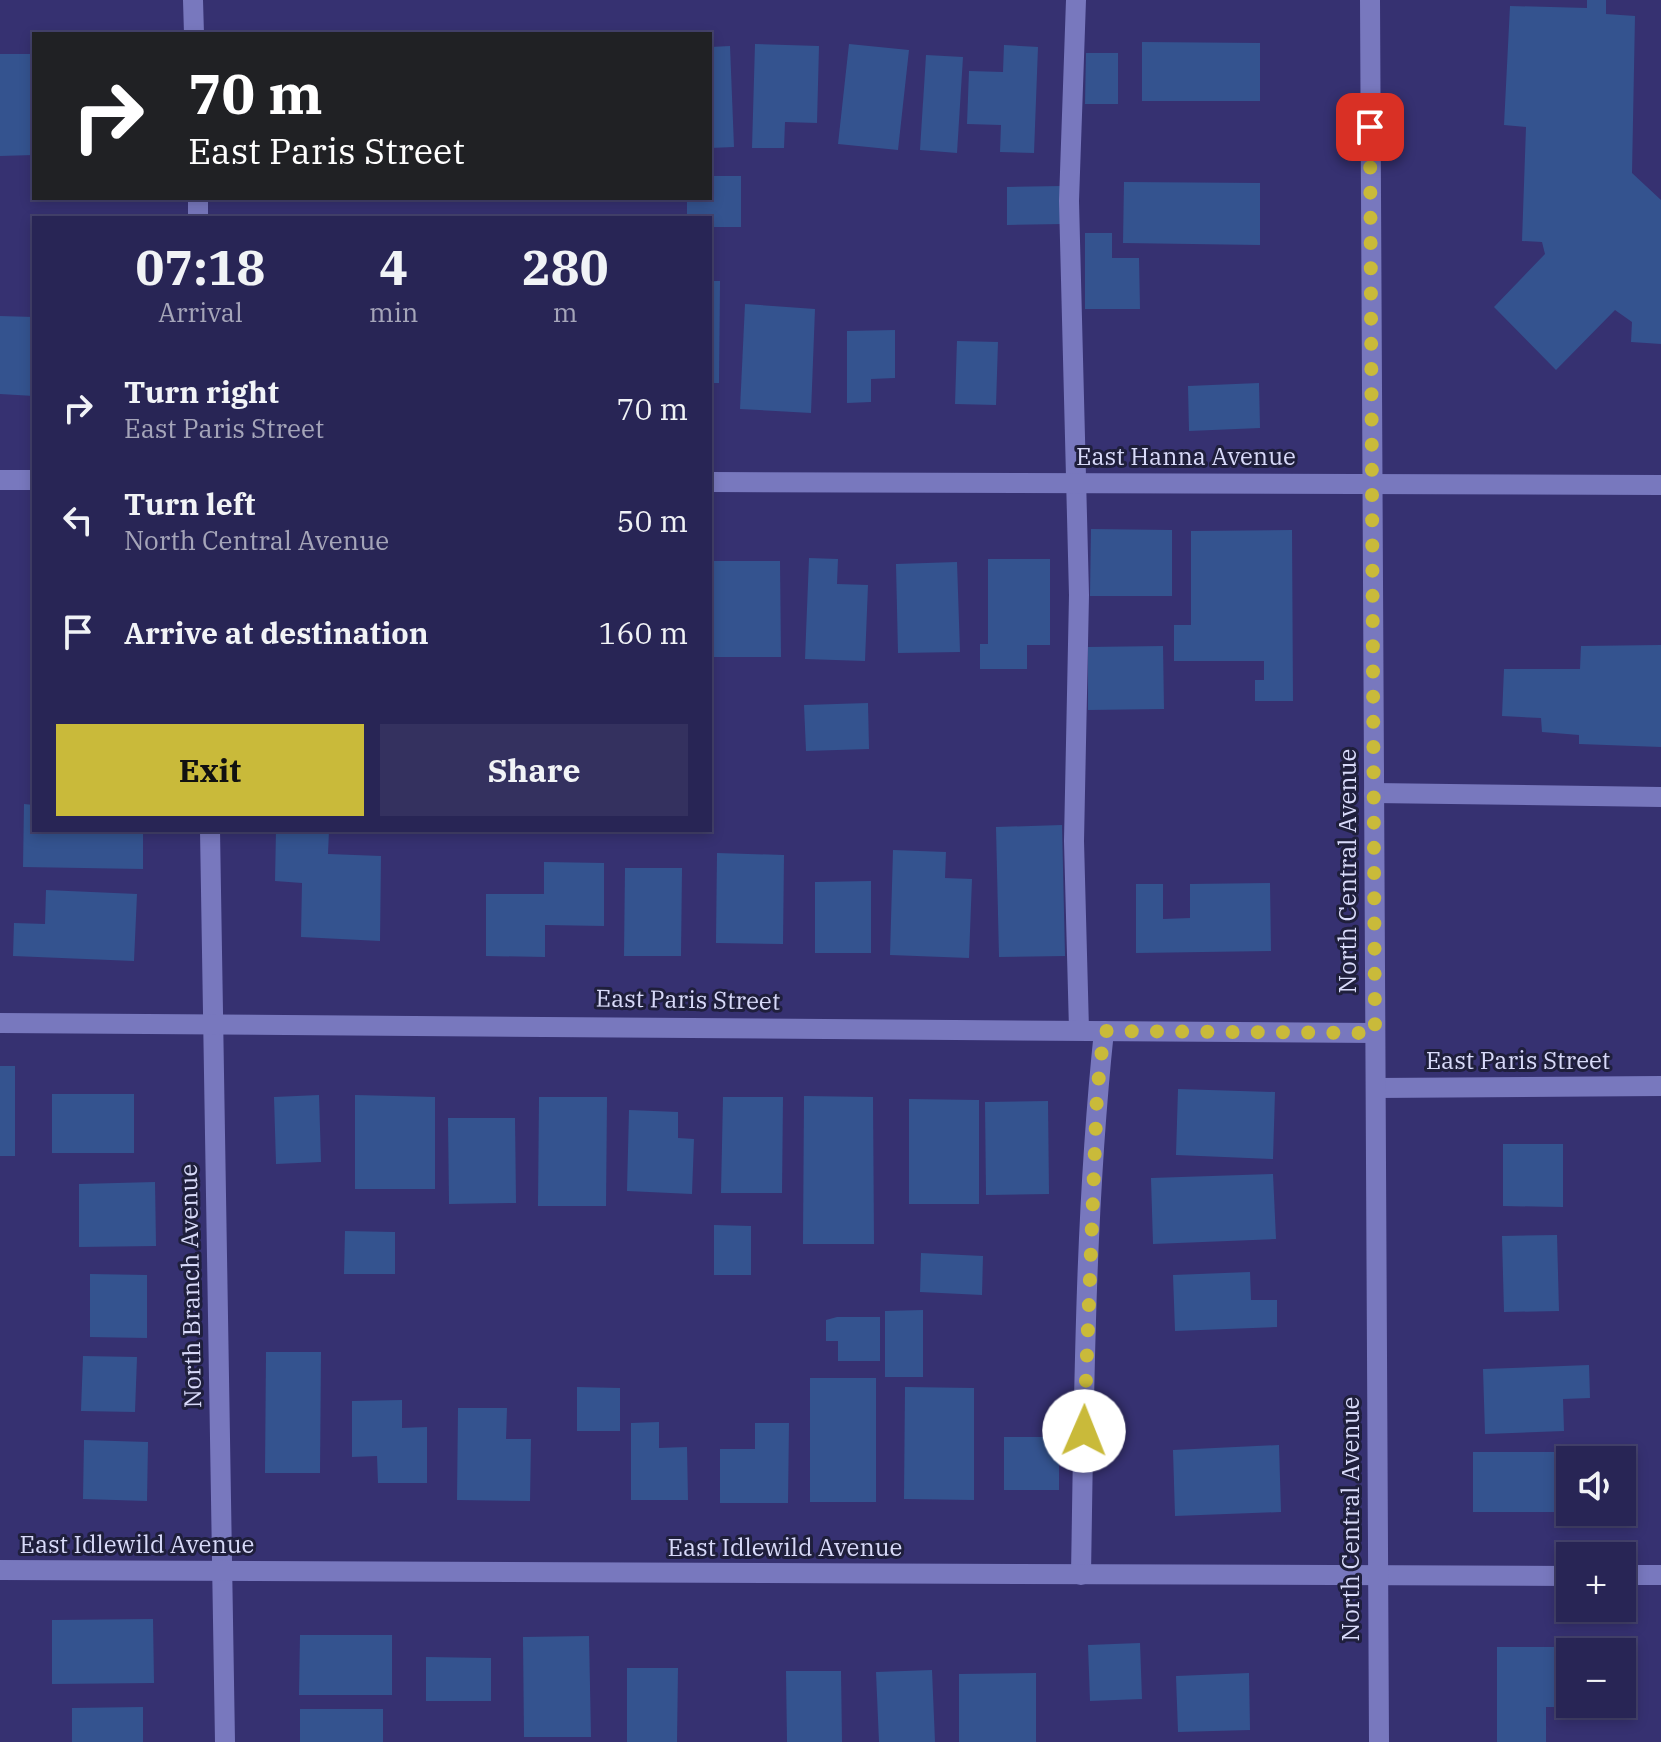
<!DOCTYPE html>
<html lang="en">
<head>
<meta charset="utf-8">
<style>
	:root { --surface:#282555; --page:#34315f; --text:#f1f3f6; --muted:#a5a5b9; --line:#44426c; --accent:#c9ba3a }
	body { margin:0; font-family:"IBM Plex Serif",serif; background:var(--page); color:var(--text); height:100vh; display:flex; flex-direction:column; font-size:30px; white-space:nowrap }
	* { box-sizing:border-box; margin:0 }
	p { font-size:26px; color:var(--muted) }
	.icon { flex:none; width:44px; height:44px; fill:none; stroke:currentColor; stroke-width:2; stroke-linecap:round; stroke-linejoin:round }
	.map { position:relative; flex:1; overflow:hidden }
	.panel { position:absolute; left:32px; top:216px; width:680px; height:616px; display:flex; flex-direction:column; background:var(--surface); border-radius:0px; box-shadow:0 4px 12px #0003,0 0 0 2px var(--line) }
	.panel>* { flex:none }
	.hud { position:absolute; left:32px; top:32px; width:680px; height:168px; border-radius:0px; box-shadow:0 4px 12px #0003,0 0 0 2px var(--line); background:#202124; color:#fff; overflow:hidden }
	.tools { position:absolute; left:1556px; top:1446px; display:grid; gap:16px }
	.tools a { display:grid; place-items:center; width:80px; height:80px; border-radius:0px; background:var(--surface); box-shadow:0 4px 12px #0003,0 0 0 2px var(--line); font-size:40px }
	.pin { position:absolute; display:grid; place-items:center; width:68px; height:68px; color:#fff; margin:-34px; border-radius:16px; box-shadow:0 4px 12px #0006 }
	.me { position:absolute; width:88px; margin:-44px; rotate:1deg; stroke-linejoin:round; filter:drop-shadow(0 0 6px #0008) }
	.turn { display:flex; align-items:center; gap:28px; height:168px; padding:0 24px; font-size:36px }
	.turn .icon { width:104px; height:104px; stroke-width:2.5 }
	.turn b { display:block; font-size:56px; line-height:68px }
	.eta { display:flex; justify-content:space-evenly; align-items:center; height:136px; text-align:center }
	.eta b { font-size:48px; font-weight:800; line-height:56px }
	.button { display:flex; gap:16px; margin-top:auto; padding:16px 24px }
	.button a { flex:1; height:92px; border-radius:0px; background:var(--accent); color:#111; font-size:32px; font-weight:800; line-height:92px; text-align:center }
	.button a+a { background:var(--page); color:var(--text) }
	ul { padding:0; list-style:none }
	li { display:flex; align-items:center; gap:24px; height:112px; padding:0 24px }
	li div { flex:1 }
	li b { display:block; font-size:30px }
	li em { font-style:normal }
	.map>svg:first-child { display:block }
	.building { fill:#34538f }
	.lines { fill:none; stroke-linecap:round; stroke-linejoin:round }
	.service { stroke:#7878be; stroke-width:20 }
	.minor { stroke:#7878be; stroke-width:20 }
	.tertiary { stroke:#7878be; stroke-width:20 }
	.route { stroke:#c9ba3a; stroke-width:14; stroke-dasharray:0 25.2 }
	.labels { text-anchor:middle; stroke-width:6; stroke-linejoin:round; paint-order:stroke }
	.street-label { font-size:24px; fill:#d8daf9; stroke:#1f1f3c }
</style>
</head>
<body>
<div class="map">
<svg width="1661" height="1742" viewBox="0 0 1661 1742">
	<rect width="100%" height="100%" fill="#363171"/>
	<g class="building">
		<polygon points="1587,0 1606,0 1606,14 1635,16 1632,173 1661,200 1661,344 1631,342 1632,322 1615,310 1556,370 1494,307 1545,254 1542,242 1522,241 1526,127 1504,125 1510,6 1587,8"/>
		<polygon points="1142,42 1260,43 1260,101 1142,101"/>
		<polygon points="755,44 819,46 817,123 785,122 784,148 752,148"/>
		<polygon points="849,44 909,50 898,150 838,144"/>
		<polygon points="1004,45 1038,47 1034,153 1000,152 1001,125 967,124 969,71 1003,72"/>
		<polygon points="730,46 734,147 710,148 710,47"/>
		<polygon points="1086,53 1118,53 1118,104 1085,104"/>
		<polygon points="0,54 34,54 34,155 0,156"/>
		<polygon points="926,55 963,57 957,153 920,150"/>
		<polygon points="710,176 741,176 741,227 710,227 710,218 687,218 687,198 710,198"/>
		<polygon points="1124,182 1260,183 1260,245 1123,243"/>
		<polygon points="1062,186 1063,224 1007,225 1007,187"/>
		<polygon points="1085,233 1112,233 1112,258 1139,258 1140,309 1085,309"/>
		<polygon points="710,281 720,281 719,383 710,383"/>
		<polygon points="745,304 815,309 811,413 740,409"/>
		<polygon points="0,316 34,317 34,396 0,394"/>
		<polygon points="895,330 895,378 871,379 871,402 847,403 847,331"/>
		<polygon points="957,341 998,342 996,405 955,404"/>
		<polygon points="1259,383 1260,428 1189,431 1188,386"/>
		<polygon points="1091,529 1172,530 1172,596 1090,596"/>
		<polygon points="1292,530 1293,701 1255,701 1255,680 1264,680 1264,661 1174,661 1174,625 1191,625 1191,531"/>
		<polygon points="809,558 838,559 837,584 868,585 865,661 805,659"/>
		<polygon points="988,559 1050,559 1050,645 1027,645 1027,669 980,669 980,644 988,644"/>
		<polygon points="713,561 780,561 781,657 713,657"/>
		<polygon points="957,562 960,652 898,653 896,564"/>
		<polygon points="1661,645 1661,747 1579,744 1579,735 1542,732 1541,718 1502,716 1504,669 1580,669 1581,646"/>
		<polygon points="1163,646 1164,709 1088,710 1088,647"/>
		<polygon points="868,703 869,749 806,751 804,705"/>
		<polygon points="24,804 34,805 34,830 143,830 143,869 23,867"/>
		<polygon points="1062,825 1065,956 999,957 996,827"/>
		<polygon points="276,830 329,830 328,854 381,856 380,941 301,937 302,883 275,881"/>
		<polygon points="893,850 946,852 945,878 972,879 969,958 890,955"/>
		<polygon points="717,853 784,855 783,944 716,943"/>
		<polygon points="544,862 604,863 604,926 545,925 545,957 486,956 486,894 544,894"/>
		<polygon points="625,868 682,868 681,956 624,956"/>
		<polygon points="871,881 871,953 815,953 815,882"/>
		<polygon points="1270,883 1271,951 1136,953 1136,884 1163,884 1163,919 1190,918 1190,884"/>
		<polygon points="46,890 137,894 134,961 13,956 14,923 45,924"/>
		<rect x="0" y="1066" width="15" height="90"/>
		<polygon points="1178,1089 1275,1092 1273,1159 1176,1155"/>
		<rect x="52" y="1094" width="82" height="59"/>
		<polygon points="319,1095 321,1162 276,1164 274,1097"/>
		<polygon points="355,1095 435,1097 435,1189 355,1189"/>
		<polygon points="804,1096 873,1097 874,1244 803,1244"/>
		<polygon points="539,1097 607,1097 606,1206 538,1206"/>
		<polygon points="723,1097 783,1097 782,1193 721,1193"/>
		<polygon points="909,1099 979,1100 979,1204 909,1204"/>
		<polygon points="1048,1101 1049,1194 986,1195 985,1102"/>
		<polygon points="629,1110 678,1112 678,1138 694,1139 692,1194 627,1191"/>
		<polygon points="448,1118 515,1118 516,1203 449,1204"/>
		<polygon points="1503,1144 1563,1144 1563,1207 1503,1206"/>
		<polygon points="1273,1174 1276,1239 1153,1244 1151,1178"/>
		<polygon points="155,1182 156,1246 79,1247 79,1184"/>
		<polygon points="714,1225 751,1226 751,1275 714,1275"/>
		<polygon points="345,1231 395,1232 395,1274 344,1274"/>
		<polygon points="1557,1235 1559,1311 1504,1312 1502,1236"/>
		<polygon points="921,1253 983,1256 982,1295 920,1292"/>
		<polygon points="1250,1272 1251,1300 1277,1300 1277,1327 1175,1331 1173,1275"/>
		<polygon points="90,1274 147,1275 147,1338 90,1337"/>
		<polygon points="923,1310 923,1377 885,1377 885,1311"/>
		<polygon points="837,1317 880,1317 880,1361 838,1361 838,1341 826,1341 826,1320"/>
		<polygon points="266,1352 321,1352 320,1473 265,1473"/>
		<polygon points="83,1356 137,1357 135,1412 81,1411"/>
		<polygon points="1589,1365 1590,1398 1563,1399 1564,1431 1485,1434 1483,1369"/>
		<rect x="810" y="1378" width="66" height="124"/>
		<polygon points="577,1387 620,1388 620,1431 577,1431"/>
		<polygon points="905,1387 974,1388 974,1500 904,1499"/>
		<polygon points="402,1400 402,1428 427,1427 427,1483 378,1483 377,1456 352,1457 352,1401"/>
		<polygon points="458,1408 507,1408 506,1439 531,1439 530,1501 457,1500"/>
		<polygon points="659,1422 659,1448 687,1447 688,1500 631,1500 631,1423"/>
		<polygon points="755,1423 789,1423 788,1503 720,1503 720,1449 755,1449"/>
		<rect x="1004" y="1437" width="55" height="53"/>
		<polygon points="84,1440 148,1442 147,1501 83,1499"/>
		<polygon points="1279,1445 1281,1512 1175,1516 1173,1450"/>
		<polygon points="1473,1452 1556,1452 1557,1512 1473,1512"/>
		<polygon points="153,1619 154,1683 52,1684 52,1620"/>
		<polygon points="300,1635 392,1635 392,1695 299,1695"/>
		<polygon points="589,1636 591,1737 524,1737 523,1637"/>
		<polygon points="1140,1643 1142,1699 1090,1701 1088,1645"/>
		<polygon points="1497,1647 1571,1647 1571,1707 1546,1707 1546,1742 1497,1742"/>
		<polygon points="426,1657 491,1658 491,1701 426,1701"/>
		<polygon points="627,1668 678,1668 677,1742 627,1742"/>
		<polygon points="932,1670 935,1742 879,1742 876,1672"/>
		<polygon points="786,1671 841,1671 842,1742 787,1742"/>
		<polygon points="1036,1673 1036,1742 959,1742 959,1674"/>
		<polygon points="1249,1673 1250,1730 1178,1732 1176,1676"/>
		<polygon points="143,1707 143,1742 72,1742 72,1708"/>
		<rect x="300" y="1709" width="83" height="33"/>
	</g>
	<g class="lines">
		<g class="service">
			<polyline points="1076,0 1069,201 1079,595 1074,841 1079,1030"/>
			<polyline points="1374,793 1661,797"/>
			<path d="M1081 1575C1084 1394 1085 1211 1104 1031"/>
		</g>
		<g class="minor">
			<polyline points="193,0 194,34"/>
			<polyline points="198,198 198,218"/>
			<polyline points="210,830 225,1742"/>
			<polyline points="0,1023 1375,1033"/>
			<polyline points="1376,1088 1661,1086"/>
			<polyline points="0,1570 1570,1576"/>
			<polyline points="1622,1575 1661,1575"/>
		</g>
		<g class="tertiary">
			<polyline points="1370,0 1379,1742"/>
			<polyline points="0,480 34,480"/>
			<polyline points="710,482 1661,485"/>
		</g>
	</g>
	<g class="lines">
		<polyline class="route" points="1084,1431 1097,1094 1104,1031 1375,1033 1370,127"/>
	</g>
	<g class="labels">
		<g class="street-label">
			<text x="1186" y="465">East Hanna Avenue</text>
			<text transform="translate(1348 871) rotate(-90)" y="8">North Central Avenue</text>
			<text transform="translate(688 1000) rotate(1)" y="8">East Paris Street</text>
			<text x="1518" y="1069">East Paris Street</text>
			<text transform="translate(191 1286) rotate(-91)" y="8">North Branch Avenue</text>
			<text transform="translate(1351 1519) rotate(-90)" y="8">North Central Avenue</text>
			<text x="137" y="1553">East Idlewild Avenue</text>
			<text x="785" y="1556">East Idlewild Avenue</text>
		</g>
	</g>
</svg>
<div class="tools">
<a><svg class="icon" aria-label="sound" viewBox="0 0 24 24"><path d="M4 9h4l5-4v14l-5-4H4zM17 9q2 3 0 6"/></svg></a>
<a>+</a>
<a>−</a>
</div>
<div class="pin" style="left:1370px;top:127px;background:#d93025"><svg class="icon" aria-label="arrive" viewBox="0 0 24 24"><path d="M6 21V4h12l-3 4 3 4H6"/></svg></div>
<svg class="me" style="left:1084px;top:1431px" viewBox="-20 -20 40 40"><circle r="19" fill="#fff"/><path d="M0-13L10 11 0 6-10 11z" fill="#c9ba3a"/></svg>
<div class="hud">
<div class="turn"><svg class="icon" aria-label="right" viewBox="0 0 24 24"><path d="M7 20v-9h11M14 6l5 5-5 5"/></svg><div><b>70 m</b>East Paris Street</div></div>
</div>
<section class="panel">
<div class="eta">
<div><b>07:18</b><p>Arrival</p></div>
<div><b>4</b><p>min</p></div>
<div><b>280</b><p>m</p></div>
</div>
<ul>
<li><svg class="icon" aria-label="right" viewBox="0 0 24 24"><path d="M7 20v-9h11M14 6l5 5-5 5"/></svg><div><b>Turn right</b><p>East Paris Street</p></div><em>70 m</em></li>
<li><svg class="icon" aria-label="left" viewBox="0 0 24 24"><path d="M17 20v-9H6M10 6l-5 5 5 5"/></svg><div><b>Turn left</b><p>North Central Avenue</p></div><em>50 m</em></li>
<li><svg class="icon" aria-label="arrive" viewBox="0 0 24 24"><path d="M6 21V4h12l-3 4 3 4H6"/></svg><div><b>Arrive at destination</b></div><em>160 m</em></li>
</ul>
<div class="button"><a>Exit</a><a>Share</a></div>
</section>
</div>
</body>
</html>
